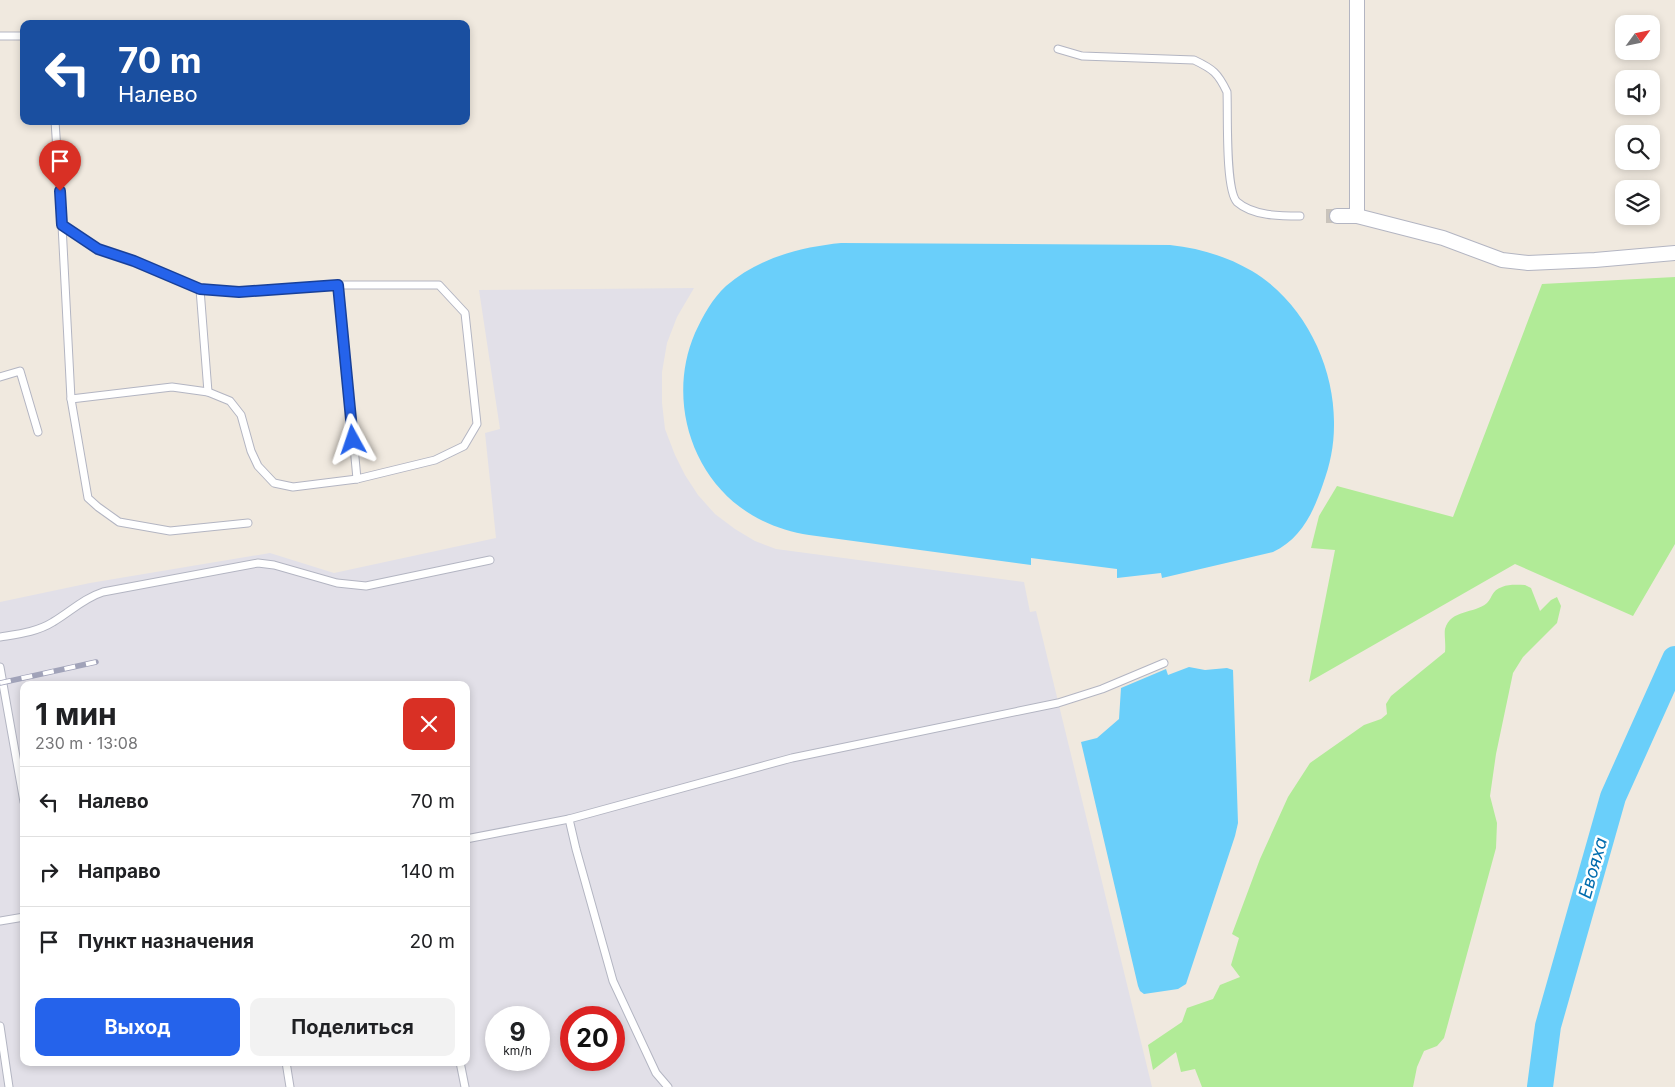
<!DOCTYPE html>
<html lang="ru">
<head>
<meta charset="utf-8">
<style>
	:root { --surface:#fff; --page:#f2f2f2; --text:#202124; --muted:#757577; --line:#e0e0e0; --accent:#2563eb }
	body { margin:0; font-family:Inter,sans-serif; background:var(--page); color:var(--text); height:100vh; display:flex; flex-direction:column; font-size:19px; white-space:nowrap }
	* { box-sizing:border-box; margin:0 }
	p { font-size:16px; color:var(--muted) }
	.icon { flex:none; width:28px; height:28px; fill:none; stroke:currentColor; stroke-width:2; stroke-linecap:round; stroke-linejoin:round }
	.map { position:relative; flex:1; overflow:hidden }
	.panel { position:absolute; left:20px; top:681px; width:450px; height:385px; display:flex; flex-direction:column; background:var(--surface); border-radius:10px; box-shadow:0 2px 8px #0003 }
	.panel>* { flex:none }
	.banner { position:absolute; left:20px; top:20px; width:450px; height:105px; border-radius:10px; box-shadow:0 2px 8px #0003; background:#1a4fa0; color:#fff; overflow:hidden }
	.needle { width:32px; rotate:57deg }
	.fabs { position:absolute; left:1615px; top:15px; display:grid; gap:10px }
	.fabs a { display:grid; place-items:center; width:45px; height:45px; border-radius:10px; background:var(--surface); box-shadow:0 2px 8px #0003; font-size:25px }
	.speed { position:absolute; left:485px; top:1006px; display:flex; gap:10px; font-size:25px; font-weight:700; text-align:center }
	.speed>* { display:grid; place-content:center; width:65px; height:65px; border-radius:50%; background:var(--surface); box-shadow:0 2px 8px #0003; line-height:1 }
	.speed small { font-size:12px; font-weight:400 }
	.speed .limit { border:8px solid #d22; background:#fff; color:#111 }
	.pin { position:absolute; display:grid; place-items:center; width:42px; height:42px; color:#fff; margin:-51px -21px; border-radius:50% 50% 50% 0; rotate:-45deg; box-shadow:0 0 5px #0007 }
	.pin .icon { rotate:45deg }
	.me { position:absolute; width:55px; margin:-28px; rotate:355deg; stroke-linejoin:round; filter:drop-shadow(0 0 4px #0008) }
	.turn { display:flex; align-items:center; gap:18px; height:105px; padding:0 15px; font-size:22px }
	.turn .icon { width:65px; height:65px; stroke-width:2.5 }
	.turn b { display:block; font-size:35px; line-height:42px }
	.round { display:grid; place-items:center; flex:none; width:52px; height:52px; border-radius:10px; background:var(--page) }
	.head { display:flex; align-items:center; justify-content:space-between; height:85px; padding:0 15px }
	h1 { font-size:30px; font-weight:700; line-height:38px }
	.action { display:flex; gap:10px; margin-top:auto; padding:10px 15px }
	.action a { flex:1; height:58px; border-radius:10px; background:var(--accent); color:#fff; font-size:20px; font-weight:700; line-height:58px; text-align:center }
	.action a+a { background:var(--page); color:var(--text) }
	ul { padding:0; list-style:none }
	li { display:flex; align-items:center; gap:15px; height:70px; padding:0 15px; border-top:1px solid var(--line) }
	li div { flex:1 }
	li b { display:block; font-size:19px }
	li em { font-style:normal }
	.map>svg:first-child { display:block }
	.industrial { fill:#e2e0e8; fill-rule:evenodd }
	.green { fill:#b1eb97 }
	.water { fill:#6acffa }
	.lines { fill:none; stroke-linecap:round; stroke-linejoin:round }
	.river { stroke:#6acffa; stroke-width:26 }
	.street-tunnel { stroke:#c9c3bb; stroke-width:14; stroke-dasharray:14 7; stroke-linecap:butt }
	.lane-casing { stroke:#b3b5c2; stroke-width:9 }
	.street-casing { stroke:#b3b5c2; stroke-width:16 }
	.lane { stroke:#fff; stroke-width:7 }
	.street { stroke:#fff; stroke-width:14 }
	.rail-casing { stroke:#a1a3b9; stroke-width:5.5 }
	.rail { stroke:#fff; stroke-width:4; stroke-dasharray:11; stroke-linecap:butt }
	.route-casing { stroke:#184099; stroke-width:12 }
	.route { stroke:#2563eb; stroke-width:9 }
	.labels { text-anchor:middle; stroke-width:5; stroke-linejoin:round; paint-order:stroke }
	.water-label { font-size:18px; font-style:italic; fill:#016cae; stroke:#fff }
</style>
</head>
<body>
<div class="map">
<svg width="1675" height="1087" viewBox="0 0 1675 1087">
	<rect width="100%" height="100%" fill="#f0e9df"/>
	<path class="industrial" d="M694 288 677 317 667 343 662 372V403L665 429 675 455 685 475 698 495 715 514 735 529 755 541 776 549 1024 582 1030 612 1036 611 1152 1087H0V602L90 583 270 553 334 573 496 538 485 433 500 429 479 290ZM24 685H466V1062H24ZM496 1018H539V1060H496ZM571 1018H614V1060H571Z"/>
	<g class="green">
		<polygon points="1675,277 1675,544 1633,616 1515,564 1309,682 1335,550 1311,548 1319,516 1337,486 1453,517 1542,284"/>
		<path d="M1525 585 1531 588 1540 611 1551 600 1557 597 1561 606 1557 623 1523 657 1513 673 1496 754 1490 796 1497 823 1496 848 1444 1038 1437 1046 1424 1051 1417 1067 1413 1087H1202L1195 1069 1181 1072 1176 1052 1153 1070 1148 1045 1182 1022 1187 1008 1213 999 1220 985 1240 977 1231 965 1239 938 1232 934 1260 859 1288 797 1310 763 1364 725 1381 719 1387 714 1386 704 1391 696 1445 652C1446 644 1444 634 1445 629 1451 609 1474 614 1487 603 1493 597 1491 591 1502 587 1509 584 1518 585 1525 585Z"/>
	</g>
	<g class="water">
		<path d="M841 243 1170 245C1199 248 1226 256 1252 271 1304 302 1335 366 1334 425 1334 446 1330 465 1323 484 1313 513 1301 539 1273 552L1162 578 1161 573 1117 578V569L1031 558V565L809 535C784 531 760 522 740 507 687 467 669 393 695 333 703 316 712 299 726 286 758 258 801 247 841 243Z"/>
		<polygon points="1189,667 1205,670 1227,668 1233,670 1238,823 1235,836 1186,984 1178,989 1144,994 1140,991 1138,986 1081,742 1097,738 1119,719 1121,688 1166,669 1168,675"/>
	</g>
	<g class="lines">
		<polyline class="river" points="1540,1087 1548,1026 1613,797 1675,659"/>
		<polyline class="street-tunnel" points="1326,216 1337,216"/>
		<defs>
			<g id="lane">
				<polyline points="0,36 24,36"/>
				<path d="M1058 49 1082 56 1194 60C1213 69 1218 73 1227 92 1228 112 1225 190 1237 202 1253 216 1280 216 1300 216"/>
				<polyline points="55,121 62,225 71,399 88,498 98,507 119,522 170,531 248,523"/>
				<polyline points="62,225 98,249 134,261 200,289 239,292 339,285 439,285 465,313 477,424 464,446 435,460 357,479 293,487 274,483 258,466 251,451 241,415 230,401 208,392 172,387 71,399"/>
				<polyline points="339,285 357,479"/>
				<polyline points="200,289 208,392"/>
				<polyline points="0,377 20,371 38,432"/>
				<path d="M0 637C18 634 37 632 53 622 70 612 84 598 103 592L258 563 274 565 337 583 366 586 490 560"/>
				<polyline points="0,667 24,802"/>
				<polyline points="466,839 569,819"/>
				<polyline points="0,921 24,917"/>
				<polyline points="0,1026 9,1087"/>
				<polyline points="286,1062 290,1087"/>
				<polyline points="460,1062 465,1087"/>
				<polyline points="668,1087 656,1073 613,981 576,849 569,819 792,758 1058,703 1102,689 1164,663"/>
			</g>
			<g id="street">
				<polyline points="1357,0 1357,216"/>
				<polyline points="1337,216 1357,216 1443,238 1502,260 1528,263 1595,260 1675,253"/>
			</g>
		</defs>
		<use href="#lane" class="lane-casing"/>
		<use href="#street" class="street-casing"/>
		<use href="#lane" class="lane"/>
		<use href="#street" class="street"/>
		<defs>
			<polyline id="rail" points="0,683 96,662"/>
		</defs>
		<use href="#rail" class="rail-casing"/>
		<use href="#rail" class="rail"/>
	</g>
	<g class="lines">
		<defs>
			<polyline id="route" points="60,191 62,225 98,249 134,261 200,289 239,292 338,285 353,440"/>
		</defs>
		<use href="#route" class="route-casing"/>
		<use href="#route" class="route"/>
	</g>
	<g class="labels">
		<g class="water-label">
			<text transform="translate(1593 868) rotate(-74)" y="6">Евояха</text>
		</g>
	</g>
</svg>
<div class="fabs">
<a><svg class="needle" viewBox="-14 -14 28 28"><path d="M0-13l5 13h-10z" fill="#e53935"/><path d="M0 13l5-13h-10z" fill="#757577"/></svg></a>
<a><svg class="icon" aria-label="sound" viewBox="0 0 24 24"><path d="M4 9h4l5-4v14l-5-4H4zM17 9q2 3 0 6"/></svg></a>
<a><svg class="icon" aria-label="search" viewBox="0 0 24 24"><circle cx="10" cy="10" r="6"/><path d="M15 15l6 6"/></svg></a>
<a><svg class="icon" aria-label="layers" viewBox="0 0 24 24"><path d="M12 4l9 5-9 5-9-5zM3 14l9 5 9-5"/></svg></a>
</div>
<div class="speed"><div>9<small>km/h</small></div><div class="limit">20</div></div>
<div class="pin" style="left:60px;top:191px;background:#d93025"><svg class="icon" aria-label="arrive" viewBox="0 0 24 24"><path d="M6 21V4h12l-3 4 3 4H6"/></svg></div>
<svg class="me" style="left:353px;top:440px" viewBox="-20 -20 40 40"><path d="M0-17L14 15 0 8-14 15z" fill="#2563eb" stroke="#fff" stroke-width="4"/></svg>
<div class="banner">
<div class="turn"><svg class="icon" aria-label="left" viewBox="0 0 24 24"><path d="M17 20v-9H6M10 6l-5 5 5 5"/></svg><div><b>70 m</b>Налево</div></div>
</div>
<section class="panel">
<div class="head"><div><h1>1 мин</h1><p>230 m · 13:08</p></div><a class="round" style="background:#d93025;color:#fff"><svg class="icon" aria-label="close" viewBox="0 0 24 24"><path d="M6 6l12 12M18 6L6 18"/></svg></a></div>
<ul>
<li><svg class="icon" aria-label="left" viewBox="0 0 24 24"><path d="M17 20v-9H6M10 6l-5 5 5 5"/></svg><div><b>Налево</b></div><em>70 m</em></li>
<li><svg class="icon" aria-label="right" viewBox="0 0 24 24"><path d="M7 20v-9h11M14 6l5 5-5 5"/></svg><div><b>Направо</b></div><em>140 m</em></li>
<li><svg class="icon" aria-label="arrive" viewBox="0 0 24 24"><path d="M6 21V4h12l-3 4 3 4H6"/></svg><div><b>Пункт назначения</b></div><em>20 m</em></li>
</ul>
<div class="action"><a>Выход</a><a>Поделиться</a></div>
</section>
</div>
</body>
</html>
